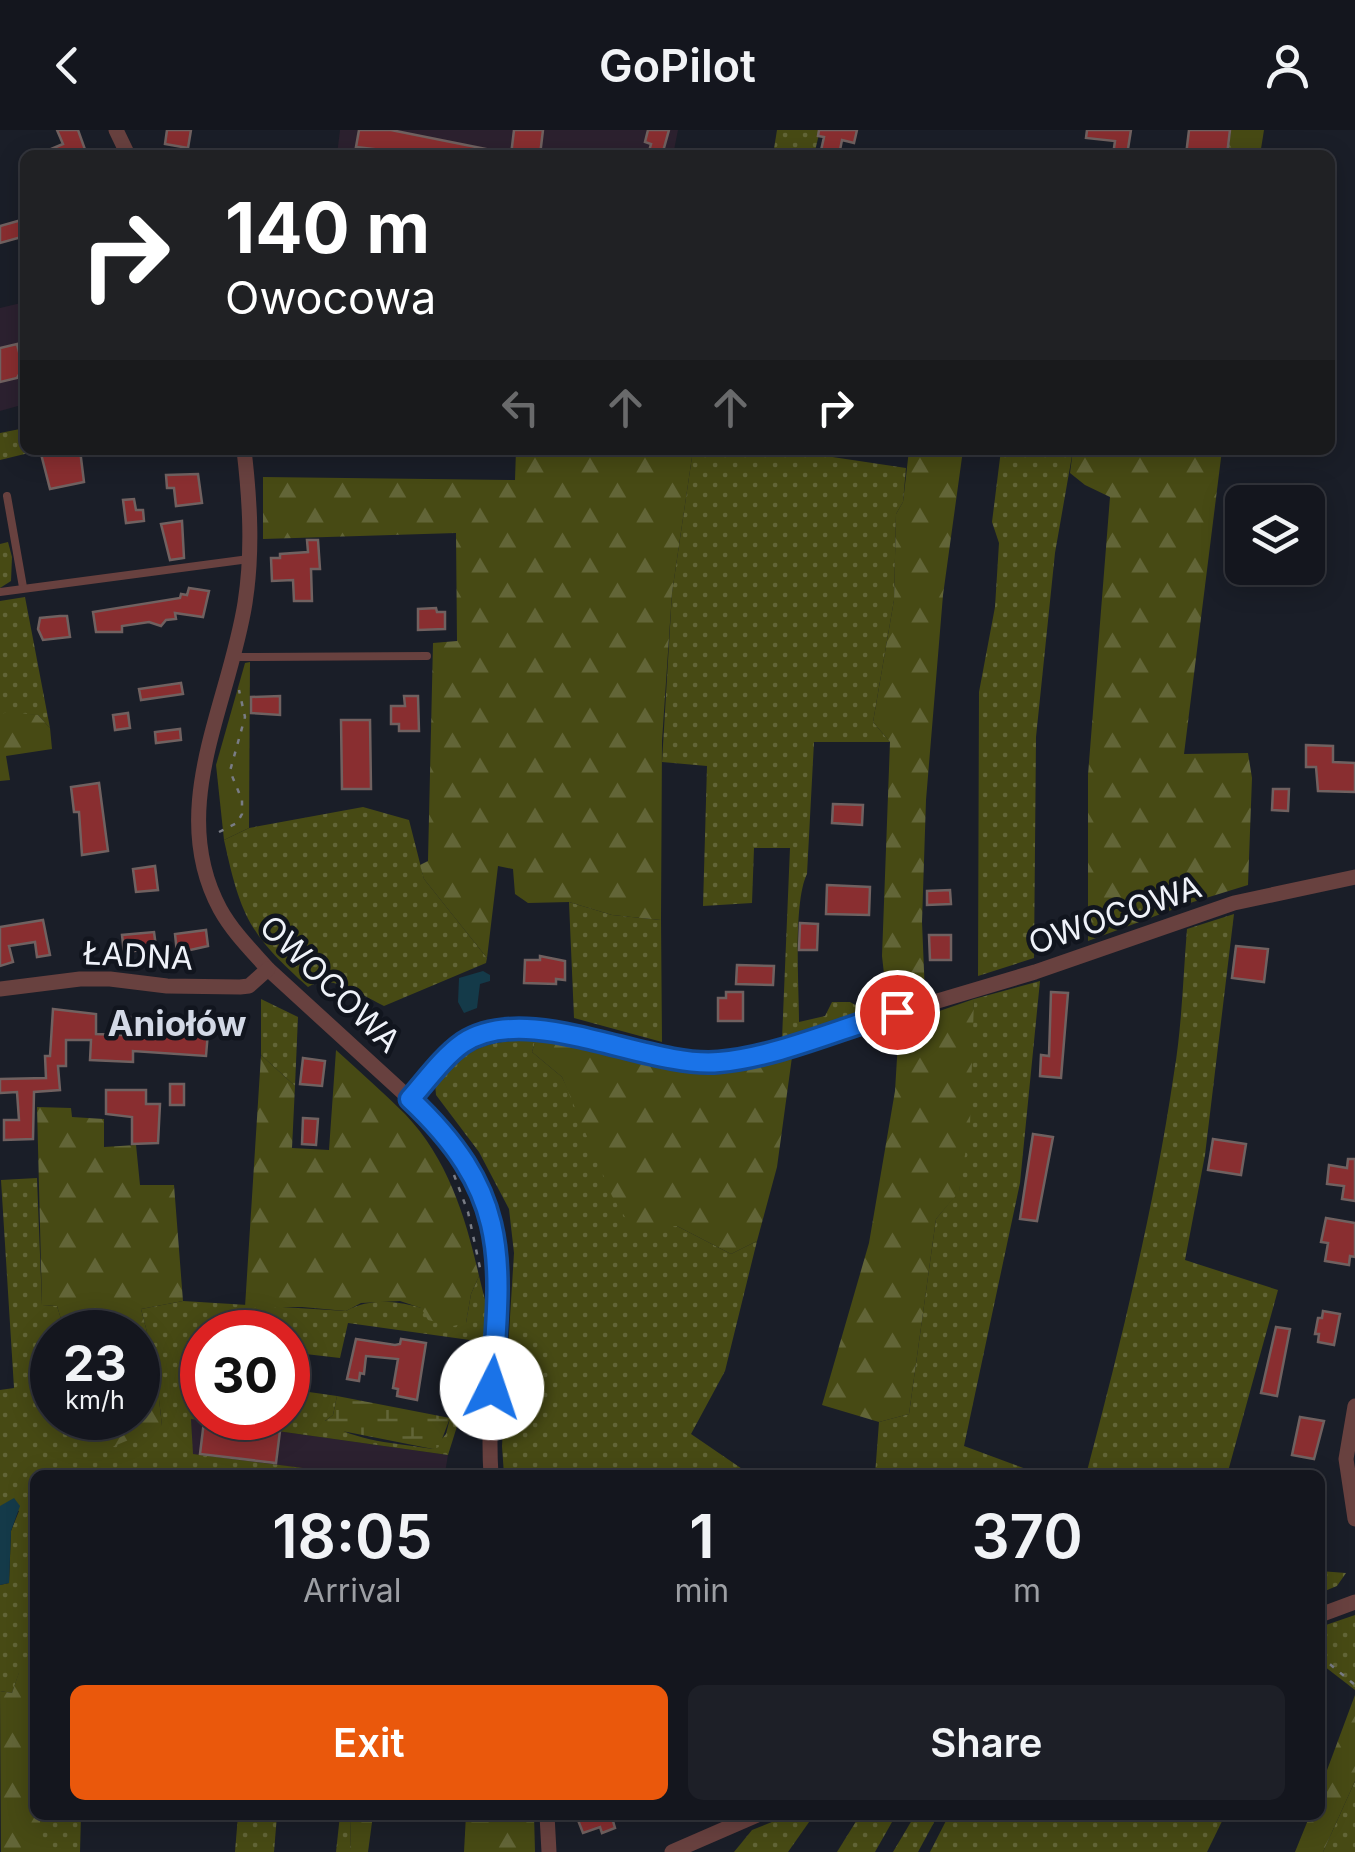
<!DOCTYPE html>
<html lang="en">
<head>
<meta charset="utf-8">
<style>
	:root { --surface:#14161e; --page:#1d1f27; --text:#f1f3f6; --muted:#9d9fa4; --line:#33353c; --accent:#ea580c }
	body { margin:0; font-family:Inter,sans-serif; background:var(--page); color:var(--text); height:100vh; display:flex; flex-direction:column; font-size:38px; white-space:nowrap }
	* { box-sizing:border-box; margin:0 }
	p { font-size:32px; color:var(--muted) }
	.icon { flex:none; width:55px; height:55px; fill:none; stroke:currentColor; stroke-width:2; stroke-linecap:round; stroke-linejoin:round }
	.map { position:relative; flex:1; overflow:hidden }
	.side { position:absolute; left:30px; top:1340px; width:1295px; height:350px; display:flex; flex-direction:column; background:var(--surface); border-radius:15px; box-shadow:0 5px 25px #0003,0 0 0 2px var(--line) }
	.side>* { flex:none }
	.guide { position:absolute; left:20px; top:20px; width:1315px; height:305px; border-radius:15px; box-shadow:0 5px 25px #0003,0 0 0 2px var(--line); background:#202124; color:#fff; overflow:hidden }
	.controls { position:absolute; left:1225px; top:355px; display:grid; gap:20px }
	.controls a { display:grid; place-items:center; width:100px; height:100px; border-radius:15px; background:var(--surface); box-shadow:0 5px 25px #0003,0 0 0 2px var(--line); font-size:50px }
	.speed { position:absolute; left:30px; top:1180px; display:flex; gap:20px; font-size:50px; font-weight:700; text-align:center }
	.speed>* { display:grid; place-content:center; width:130px; height:130px; border-radius:50%; background:var(--surface); box-shadow:0 5px 25px #0003,0 0 0 2px var(--line); line-height:1 }
	.speed small { font-size:25px; font-weight:400 }
	.speed .limit { border:15px solid #d22; background:#fff; color:#111 }
	.pin { position:absolute; display:grid; place-items:center; width:85px; height:85px; color:#fff; margin:-42px; border:5px solid #fff; border-radius:50%; box-shadow:0 2px 10px #0007 }
	.me { position:absolute; width:110px; margin:-55px; rotate:4deg; stroke-linejoin:round; filter:drop-shadow(0 0 8px #0008) }
	.turn { display:flex; align-items:center; gap:35px; height:210px; padding:0 40px; font-size:45px }
	.turn .icon { width:130px; height:130px; stroke-width:2.5 }
	.turn b { display:block; font-size:70px; line-height:85px }
	.lanes { display:flex; align-items:center; height:95px; padding:0 40px; background:#0003; justify-content:center; gap:50px; direction:ltr }
	.lanes .off { opacity:.35 }
	.eta { display:flex; justify-content:space-evenly; align-items:center; height:170px; text-align:center }
	.eta b { font-size:60px; font-weight:600; line-height:70px }
	.action { display:flex; gap:20px; margin-top:auto; padding:20px 40px }
	.action a { flex:1; height:115px; border-radius:15px; background:var(--accent); color:#fff; font-size:40px; font-weight:600; line-height:115px; text-align:center }
	.action a+a { background:var(--page); color:var(--text) }
	header { display:flex; justify-content:space-between; align-items:center; height:130px; padding:0 40px; background:var(--surface); font-size:45px; font-weight:600 }
	.map>svg:first-child { display:block }
	.commercial { fill:#2c212f }
	.industrial { fill:#2c2130 }
	.grass { fill:url(#grass-dots) }
	.forest { fill:url(#forest-firs) }
	.wetland { fill:url(#wetland-marsh) }
	.park { fill:#474a14 }
	.water { fill:#143a49 }
	.building { fill:#892e30; stroke:#706160; stroke-width:2.5 }
	.lines { fill:none; stroke-linecap:round; stroke-linejoin:round }
	.path { stroke:#797c85; stroke-width:2.5; stroke-dasharray:5 8; stroke-linecap:butt }
	.lane { stroke:#68413f; stroke-width:8 }
	.street { stroke:#68413f; stroke-width:15 }
	.route-casing { stroke:#114b97; stroke-width:25 }
	.route { stroke:#1a73e8; stroke-width:18 }
	.labels { text-anchor:middle; stroke-width:9; stroke-linejoin:round; paint-order:stroke }
	.street-label { font-size:32px; fill:#eff2f9; stroke:#11151e }
	.neighbourhood-label { font-size:35px; font-weight:bold; fill:#d3d9e6; stroke:#11151e }
</style>
</head>
<body>
<header><svg class="icon" aria-label="back" viewBox="0 0 24 24"><path d="M15 5l-7 7 7 7"/></svg>GoPilot<svg class="icon" aria-label="person" viewBox="0 0 24 24"><circle cx="12" cy="8" r="4"/><path d="M4 21q1-7 8-7t8 7"/></svg></header>
<div class="map">
<svg width="1355" height="1722" viewBox="0 0 1355 1722">
	<defs>
		<pattern id="grass-dots" width="8" height="8" patternUnits="userSpaceOnUse" patternTransform="scale(2.5)"><rect width="8" height="8" fill="#474a14"/><path d="M2 2h.1M6 6h.1" fill="none" stroke="#626537" stroke-width="1.8" stroke-linecap="round"/></pattern>
		<pattern id="forest-firs" width="22" height="20" patternUnits="userSpaceOnUse" patternTransform="scale(2.5)"><rect width="22" height="20" fill="#474a14"/><path d="M5 1l3.5 6h-7zM16 11l3.5 6h-7z" fill="#626537"/></pattern>
		<pattern id="wetland-marsh" width="20" height="14" patternUnits="userSpaceOnUse" patternTransform="scale(2.5)"><rect width="20" height="14" fill="#474a14"/><path d="M1 5h8M5 5V1M11 12h8M15 12V8" fill="none" stroke="#626537"/></pattern>
	</defs>
	<rect width="100%" height="100%" fill="#1a1e28"/>
	<polygon class="commercial" points="340,0 678,0 673,25 337,25"/>
	<g class="industrial">
		<polygon points="25,172 25,274 0,281 0,178"/>
		<polygon points="191,1289 448,1325 445,1343 351,1345 192,1324"/>
	</g>
	<g class="grass">
		<polygon points="777,0 820,0 814,25 773,25"/>
		<polygon points="25,298 25,320 41,320 0,330 0,303"/>
		<path d="M693 320H819V325L906 338 903 372 896 384 894 470 873 592 890 612H814L807 744C793 772 799 857 799 892L825 886 832 872H850L857 876 886 868 888 879 782 909 790 718H754L752 773 703 776 707 636 662 632 672 463Z"/>
		<polygon points="1001,320 1073,320 1055,423 1036,607 1034,828 978,846 979,562 995,477 999,413 992,392"/>
		<polygon points="8,412 12,427 11,451 0,458 0,414"/>
		<polygon points="25,467 50,598 38,585 0,584 0,471"/>
		<path d="M363 677 409 690 424 749 487 828 486 833 384 876C361 865 331 842 308 857 249 804 241 787 224 710L249 698Z"/>
		<polygon points="569,772 612,785 661,790 662,912 574,888"/>
		<path d="M1234 784 1205 1025 1185 1130 1278 1160 1227 1345H1086C1121 1212 1154 1079 1174 943 1182 896 1183 847 1187 799Z"/>
		<polygon points="1040,851 1020,1053 964,1316 1042,1345 875,1345 879,1292 909,1284 936,1089 959,1061 974,869"/>
		<polygon points="261,869 298,887 295,956 261,925"/>
		<path d="M536 909 532 922 562 947 587 999 677 1096 731 1124 757 1111 725 1241 691 1304 751 1345H504L502 1316 514 1123 509 1079 479 1022 436 965 435 953C472 915 484 912 536 909Z"/>
		<path d="M37 1048 42 1175 57 1176 65 1202H52V1288H83L84 1295 162 1296 155 1233 141 1179 183 1171 346 1181C385 1160 427 1180 466 1193L471 1164 479 1146 487 1178 484 1212 348 1193 340 1228 288 1222V1202H202V1213L187 1211 190 1249 202 1250V1288H288V1259L337 1266 333 1285 325 1291C355 1312 397 1313 433 1319L446 1304 450 1288 459 1290 448 1325 191 1289 193 1324 334 1342 333 1345H35V1542L19 1543 12 1563 0 1561V1455L9 1453 11 1401 19 1381 0 1376V1260L14 1258 1 1050Z"/>
		<polygon points="1320,1441 1346,1443 1337,1456 1320,1463"/>
		<polygon points="1355,1485 1355,1560 1320,1533 1320,1497"/>
		<polygon points="1355,1651 1355,1722 1323,1722"/>
		<polygon points="40,1685 81,1685 80,1722 40,1722"/>
		<polygon points="238,1685 277,1685 274,1722 235,1722"/>
		<polygon points="340,1685 351,1685 350,1722 336,1722"/>
		<polygon points="789,1685 814,1685 788,1722 734,1722 752,1700"/>
		<polygon points="860,1685 896,1685 875,1722 837,1722"/>
		<polygon points="915,1685 938,1685 918,1722 893,1722"/>
		<polygon points="949,1685 1225,1685 1207,1722 930,1722"/>
	</g>
	<g class="forest">
		<polygon points="1231,0 1264,0 1260,25 1228,25"/>
		<polygon points="516,320 693,320 672,463 662,611 661,790 612,785 569,772 528,773 515,764 513,739 498,736 487,828 424,749 420,735 428,731 433,513 457,511 456,403 263,409 263,347 515,350"/>
		<polygon points="909,320 963,320 943,465 926,670 922,792 925,865 888,879 882,826 890,612 873,592 894,470 896,384 903,372"/>
		<polygon points="1073,320 1222,320 1184,624 1248,623 1252,648 1248,755 1193,772 1088,811 1088,645 1110,367 1085,355 1070,343"/>
		<polygon points="9,582 38,585 50,598 52,619 6,626 10,650 0,651 0,584"/>
		<polygon points="974,869 970,994 959,1062 936,1089 909,1284 879,1292 822,1275 869,1113 895,961 899,895"/>
		<polygon points="536,909 602,918 675,936 711,942 754,937 792,927 777,1037 757,1111 731,1124 677,1096 633,1100 612,1066 562,947 532,922"/>
		<path d="M336 920C359 941 383 962 405 984 448 1029 466 1088 479 1146L471 1164 466 1193 453 1196 428 1190 421 1178 400 1171 361 1173 346 1181 302 1177H245L261 925 295 956 292 1018 329 1020Z"/>
		<polygon points="37,977 71,978 72,987 104,989 104,1017 136,1015 140,1055 174,1055 183,1171 141,1179 155,1233 162,1296 107,1319 85,1319 74,1308 84,1295 83,1288 138,1288 138,1202 65,1202 57,1176 42,1175"/>
		<polygon points="19,1542 35,1542 35,1685 40,1685 40,1722 1,1722 0,1561 12,1563"/>
		<polygon points="1355,1565 1355,1651 1323,1722 1295,1722 1310,1685 1320,1685 1320,1659"/>
		<polygon points="351,1685 373,1685 368,1722 350,1722"/>
		<polygon points="466,1685 534,1685 535,1722 464,1722"/>
	</g>
	<polygon class="wetland" points="337,1266 450,1288 439,1317 433,1319 332,1299 324,1292 333,1285"/>
	<polygon class="park" points="250,532 249,698 224,710 216,635 245,533"/>
	<g class="water">
		<polygon points="483,841 490,845 490,851 480,854 477,878 464,883 458,872 459,848"/>
		<polygon points="14,1368 20,1376 11,1401 9,1453 0,1455 0,1376"/>
	</g>
	<g class="building">
		<polygon points="57,0 78,0 87,25 37,25 63,14"/>
		<polygon points="167,0 191,0 188,18 165,14"/>
		<polygon points="359,0 391,0 486,19 486,25 372,25 374,19 356,17"/>
		<polygon points="514,0 543,0 540,25 511,25"/>
		<polygon points="648,0 669,0 662,25 648,25 651,14 645,12"/>
		<polygon points="819,0 857,0 854,13 842,10 839,25 820,25 824,7 818,6"/>
		<polygon points="1087,0 1131,0 1127,25 1113,25 1115,11 1086,8"/>
		<polygon points="1189,0 1230,0 1227,25 1186,25"/>
		<polygon points="25,89 25,106 0,113 0,96"/>
		<polygon points="17,214 23,238 17,248 0,252 0,218"/>
		<polygon points="40,320 80,320 84,352 50,359"/>
		<polygon points="198,344 202,373 176,376 174,358 167,358 166,345"/>
		<polygon points="134,369 136,380 143,380 144,391 126,393 123,370"/>
		<polygon points="182,391 184,428 170,430 161,394"/>
		<polygon points="307,410 318,410 320,439 311,439 312,471 294,471 293,450 272,451 271,428 280,428 280,424 308,422"/>
		<polygon points="189,458 209,461 203,487 175,483 176,489 166,490 161,496 149,492 122,496 122,502 96,502 93,482 180,468 181,464 187,465"/>
		<polygon points="436,478 437,482 445,482 445,499 418,500 418,479"/>
		<polygon points="60,486 67,486 70,507 43,510 38,499 40,488"/>
		<polygon points="181,553 183,564 141,570 139,559"/>
		<polygon points="280,566 280,585 251,583 251,567"/>
		<polygon points="404,566 418,566 419,601 399,601 399,594 391,594 391,576 405,576"/>
		<polygon points="128,583 130,598 115,600 113,585"/>
		<polygon points="341,590 370,590 371,659 342,659"/>
		<polygon points="180,599 181,610 156,613 155,602"/>
		<polygon points="1306,615 1333,616 1333,632 1355,633 1355,662 1318,661 1316,637 1306,637"/>
		<polygon points="99,653 108,721 82,725 79,682 74,682 71,657"/>
		<polygon points="1273,659 1289,659 1288,681 1272,680"/>
		<polygon points="833,674 863,675 862,695 832,693"/>
		<polygon points="155,736 158,760 136,762 133,739"/>
		<polygon points="827,755 870,757 869,785 826,784"/>
		<polygon points="950,760 951,774 927,775 927,761"/>
		<polygon points="43,790 50,825 37,827 35,812 9,816 13,832 0,836 0,797"/>
		<polygon points="800,793 818,794 817,820 799,820"/>
		<polygon points="206,800 208,816 177,823 175,804"/>
		<polygon points="154,802 156,817 124,823 122,805"/>
		<polygon points="929,805 951,805 951,830 930,830"/>
		<polygon points="1236,816 1268,819 1264,852 1232,848"/>
		<polygon points="540,826 565,831 565,850 556,849 556,854 524,853 525,830 540,830"/>
		<polygon points="737,835 774,836 773,855 736,854"/>
		<polygon points="726,862 743,862 743,891 718,891 718,868 726,868"/>
		<polygon points="1051,862 1068,863 1061,948 1040,946 1041,925 1049,926"/>
		<polygon points="53,879 96,884 96,904 121,905 121,887 135,887 134,897 208,902 206,926 133,921 133,932 90,930 91,910 66,910 66,936 58,936 60,960 34,962 33,1009 4,1010 4,990 19,990 17,962 0,963 0,949 46,948 45,926 50,926"/>
		<polygon points="303,928 325,931 322,956 300,954"/>
		<rect x="170" y="954" width="14" height="21"/>
		<polygon points="106,960 146,960 146,974 160,974 158,1013 132,1014 132,987 106,984"/>
		<polygon points="303,988 318,989 316,1015 302,1014"/>
		<polygon points="1033,1004 1053,1007 1037,1091 1020,1089"/>
		<polygon points="1213,1009 1246,1014 1241,1045 1208,1040"/>
		<polygon points="1348,1029 1355,1029 1355,1071 1342,1069 1344,1056 1327,1054 1329,1035 1347,1038"/>
		<polygon points="1326,1088 1355,1093 1355,1127 1350,1126 1349,1135 1325,1131 1328,1113 1321,1112"/>
		<polygon points="1323,1181 1340,1184 1334,1215 1318,1212 1319,1204 1315,1204 1318,1188 1322,1188"/>
		<polygon points="1276,1197 1290,1199 1277,1266 1261,1263"/>
		<polygon points="356,1209 395,1215 400,1214 401,1209 426,1213 417,1270 397,1266 398,1259 393,1258 398,1229 366,1226 364,1244 360,1243 359,1251 347,1249"/>
		<polygon points="1300,1287 1324,1291 1314,1329 1292,1325"/>
		<polygon points="204,1291 280,1301 276,1333 200,1324"/>
		<polygon points="576,1685 627,1685 627,1686 613,1691 615,1698 602,1703 600,1697 583,1703"/>
	</g>
	<g class="lines">
		<g class="path">
			<polyline points="219,702 237,693 242,684 242,670 230,641 245,587 239,560"/>
			<polyline points="454,1045 468,1082 480,1138"/>
			<polyline points="1320,1526 1355,1555"/>
		</g>
		<g class="lane">
			<polyline points="7,366 23,457"/>
			<polyline points="0,462 249,429"/>
			<polyline points="234,527 427,526"/>
		</g>
		<g class="street">
			<polyline points="116,0 128,25"/>
			<path d="M244 320C250 371 253 422 245 473 229 575 166 679 220 779 232 801 251 820 268 839L433 990C539 1103 482 1211 491 1345"/>
			<polyline points="0,859 80,849 110,849 167,856 240,857 249,856 268,839"/>
			<polyline points="410,969 463,913 484,904 522,900 552,903 592,908 667,928 719,932 776,919 1035,842 1234,773 1355,747"/>
			<polyline points="1355,1276 1346,1329 1355,1389"/>
			<polyline points="1320,1485 1355,1472"/>
			<polyline points="547,1685 549,1722"/>
			<polyline points="672,1722 757,1685"/>
		</g>
	</g>
	<g class="lines">
		<defs>
			<path id="route" d="M492 1258C501 1129 512 1065 410 969 426 951 443 927 463 913 529 870 648 939 719 932 777 927 841 898 897 882"/>
		</defs>
		<use href="#route" class="route-casing"/>
		<use href="#route" class="route"/>
	</g>
	<g class="labels">
		<g class="street-label">
			<text transform="translate(1115 785) rotate(-19)" y="11">OWOCOWA</text>
			<text transform="translate(138 826) rotate(3)" y="11">ŁADNA</text>
			<text transform="translate(330 854) rotate(44)" y="11">OWOCOWA</text>
		</g>
		<g class="neighbourhood-label">
			<text x="177" y="906">Aniołów</text>
		</g>
	</g>
</svg>
<div class="controls">
<a><svg class="icon" aria-label="layers" viewBox="0 0 24 24"><path d="M12 4l9 5-9 5-9-5zM3 14l9 5 9-5"/></svg></a>
</div>
<div class="speed"><div>23<small>km/h</small></div><div class="limit">30</div></div>
<div class="pin" style="left:897px;top:882px;background:#d93025"><svg class="icon" aria-label="arrive" viewBox="0 0 24 24"><path d="M6 21V4h12l-3 4 3 4H6"/></svg></div>
<svg class="me" style="left:492px;top:1258px" viewBox="-20 -20 40 40"><circle r="19" fill="#fff"/><path d="M0-13L10 11 0 6-10 11z" fill="#1a73e8"/></svg>
<div class="guide">
<div class="turn"><svg class="icon" aria-label="right" viewBox="0 0 24 24"><path d="M7 20v-9h11M14 6l5 5-5 5"/></svg><div><b>140 m</b>Owocowa</div></div>
<div class="lanes"><svg class="icon off" aria-label="left" viewBox="0 0 24 24"><path d="M17 20v-9H6M10 6l-5 5 5 5"/></svg><svg class="icon off" aria-label="ahead" viewBox="0 0 24 24"><path d="M12 20V5M6 11l6-6 6 6"/></svg><svg class="icon off" aria-label="ahead" viewBox="0 0 24 24"><path d="M12 20V5M6 11l6-6 6 6"/></svg><svg class="icon" aria-label="right" viewBox="0 0 24 24"><path d="M7 20v-9h11M14 6l5 5-5 5"/></svg></div>
</div>
<section class="side">
<div class="eta">
<div><b>18:05</b><p>Arrival</p></div>
<div><b>1</b><p>min</p></div>
<div><b>370</b><p>m</p></div>
</div>
<div class="action"><a>Exit</a><a>Share</a></div>
</section>
</div>
</body>
</html>
